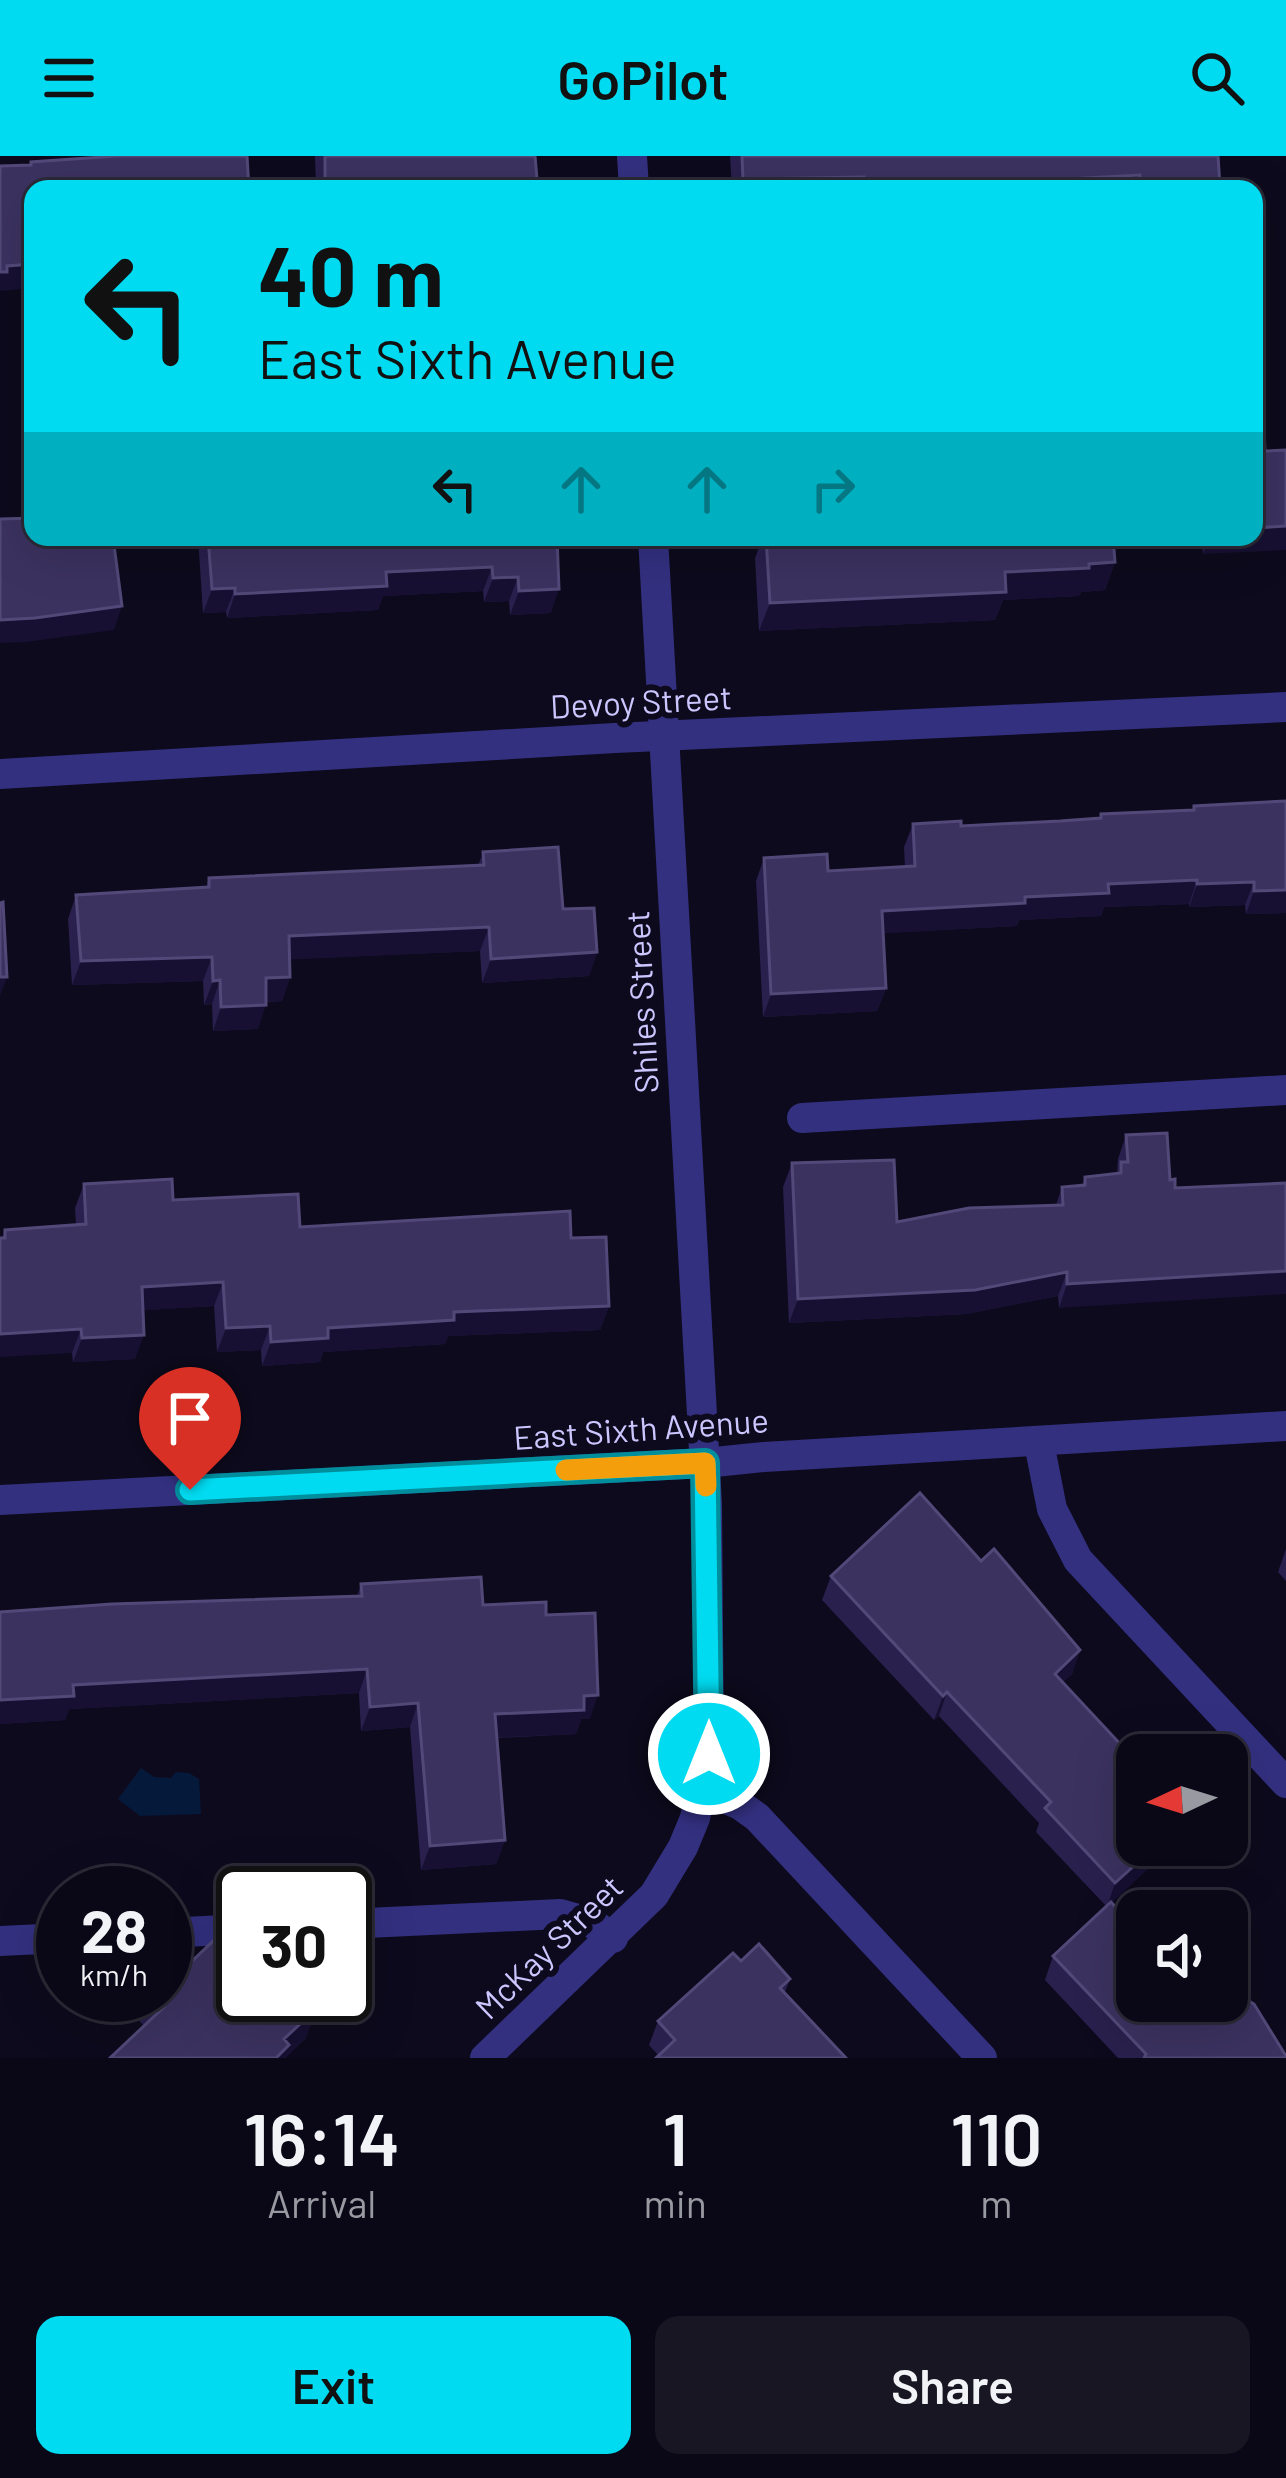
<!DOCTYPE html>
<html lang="en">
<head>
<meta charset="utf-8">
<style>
	:root { --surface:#0a0816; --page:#181623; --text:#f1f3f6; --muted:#999aa1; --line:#2a2935; --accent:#00dbf1 }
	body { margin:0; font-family:Barlow,sans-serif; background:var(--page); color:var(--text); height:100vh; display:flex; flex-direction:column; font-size:45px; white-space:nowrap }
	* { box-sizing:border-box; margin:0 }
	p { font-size:39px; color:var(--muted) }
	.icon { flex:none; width:66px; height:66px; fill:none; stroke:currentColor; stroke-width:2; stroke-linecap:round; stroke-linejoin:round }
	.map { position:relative; height:1902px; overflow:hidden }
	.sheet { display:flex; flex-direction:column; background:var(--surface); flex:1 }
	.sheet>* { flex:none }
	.banner { position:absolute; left:24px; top:24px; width:1239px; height:366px; border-radius:24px; box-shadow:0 12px 48px #0002,0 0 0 3px var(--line); background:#00dbf1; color:#111; overflow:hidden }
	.needle { width:78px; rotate:266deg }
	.buttons { position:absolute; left:1116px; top:1578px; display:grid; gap:24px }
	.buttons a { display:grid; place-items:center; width:132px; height:132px; border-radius:24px; background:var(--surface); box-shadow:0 12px 48px #0002,0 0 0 3px var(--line); font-size:60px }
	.speed { position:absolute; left:36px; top:1710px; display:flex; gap:24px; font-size:60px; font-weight:700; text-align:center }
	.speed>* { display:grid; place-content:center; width:156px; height:156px; border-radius:50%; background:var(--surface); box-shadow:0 12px 48px #0002,0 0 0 3px var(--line); line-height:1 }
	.speed small { font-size:30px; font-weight:400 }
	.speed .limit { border:6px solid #111; border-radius:18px; background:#fff; color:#111 }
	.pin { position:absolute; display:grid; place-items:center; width:102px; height:102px; color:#fff; margin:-123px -51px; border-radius:50% 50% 50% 0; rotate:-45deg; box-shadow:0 0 12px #0007 }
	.pin .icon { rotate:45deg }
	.me { position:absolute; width:132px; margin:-66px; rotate:0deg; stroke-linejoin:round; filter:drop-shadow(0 0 9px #0008) }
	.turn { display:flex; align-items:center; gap:42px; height:252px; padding:0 36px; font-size:54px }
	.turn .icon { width:156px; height:156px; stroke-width:2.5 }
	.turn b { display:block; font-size:84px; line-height:102px }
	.lanes { display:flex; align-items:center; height:114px; padding:0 36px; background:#0003; justify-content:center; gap:60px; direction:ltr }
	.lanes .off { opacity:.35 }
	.eta { display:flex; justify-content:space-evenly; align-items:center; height:204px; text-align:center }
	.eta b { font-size:72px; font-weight:600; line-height:84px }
	.cta { display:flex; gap:24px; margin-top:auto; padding:24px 36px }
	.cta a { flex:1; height:138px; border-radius:24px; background:var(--accent); color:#111; font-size:48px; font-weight:600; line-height:138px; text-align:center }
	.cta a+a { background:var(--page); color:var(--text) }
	header { display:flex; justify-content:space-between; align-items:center; height:156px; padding:0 36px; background:var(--accent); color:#111; font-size:54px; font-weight:600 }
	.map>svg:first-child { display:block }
	.water { fill:#05193b }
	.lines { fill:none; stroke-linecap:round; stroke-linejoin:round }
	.minor { stroke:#333080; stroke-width:30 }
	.wall { fill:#29204d }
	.shaded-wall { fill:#171032 }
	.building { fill:#3b3260; stroke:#524979; stroke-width:3 }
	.route-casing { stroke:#008e9d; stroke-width:30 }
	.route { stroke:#00dbf1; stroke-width:21 }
	.slow { stroke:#f59e0b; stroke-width:21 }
	.labels { text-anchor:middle; stroke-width:12; stroke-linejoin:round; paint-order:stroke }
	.street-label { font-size:33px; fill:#ccc6ff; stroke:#0d0a1d }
</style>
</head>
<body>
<header><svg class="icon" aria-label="menu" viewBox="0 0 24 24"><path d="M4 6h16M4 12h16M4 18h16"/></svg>GoPilot<svg class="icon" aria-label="search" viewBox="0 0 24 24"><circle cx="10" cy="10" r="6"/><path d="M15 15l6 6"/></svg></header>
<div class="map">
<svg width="1286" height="1902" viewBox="0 0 1286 1902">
	<rect width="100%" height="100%" fill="#0d0a1d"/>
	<polygon class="water" points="141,1612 154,1621 171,1622 176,1616 189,1617 199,1623 201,1658 140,1660 118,1643"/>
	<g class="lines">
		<g class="minor">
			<polyline points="632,0 634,33"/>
			<polyline points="0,618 615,582 1286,551"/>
			<polyline points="802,962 1286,934"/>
			<polyline points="1039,1287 1052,1353 1078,1404 1286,1627"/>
			<polyline points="0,1344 705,1307 764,1301 1286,1270"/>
			<polyline points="704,1634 740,1649 757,1661 982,1902"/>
			<polyline points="345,1768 560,1758 592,1767 613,1782"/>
			<polyline points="165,1777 243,1773"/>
			<polyline points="0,1785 63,1782"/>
			<polyline points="485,1902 654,1739 683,1691 695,1662 709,1598 707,1348 653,381"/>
		</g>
	</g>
	<g class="wall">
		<polygon points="315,0 535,0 534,33 316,33"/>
		<polygon points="730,0 1218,0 1219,33 732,33"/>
		<polygon points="198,381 557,381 551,457 510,459 509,445 484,446 483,435 383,440 378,454 227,462 226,456 203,457"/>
		<polygon points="763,381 1113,381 1115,406 1105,434 1081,436 1079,440 1003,444 995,464 759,475 755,402"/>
		<polygon points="1202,381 1254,381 1203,398"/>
		<polygon points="1194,650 1286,757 1246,758 1245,749 1189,751 1189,748 1104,751 1101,760 1019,764 1017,770 883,777 886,832 877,855 763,861 756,725 764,702 828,715 905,711 904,691 913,668 961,670 1060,665 1100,662 1101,658 1193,654"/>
		<polygon points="483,696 563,753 597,796 589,820 482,827 480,795 290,803 290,821 282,845 266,846 258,873 213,875 212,848 204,849 203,825 72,829 68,763 76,739 206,731 209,722 478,710"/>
		<polygon points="1167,977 1059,1152 1058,1140 966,1158 789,1167 783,1031 792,1007 897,1066 1056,1049 1062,1031 1082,1029 1085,1021 1117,1017 1118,1003 1126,979"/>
		<polygon points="84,1028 300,1071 571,1082 609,1150 600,1174 448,1180 445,1188 323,1196 320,1206 262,1210 261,1194 217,1196 214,1150 143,1154 135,1203 73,1206 72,1197 2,1082 5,1074 76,1069 75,1052"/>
		<polygon points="1286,1393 1286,1425 1278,1416"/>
		<polygon points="981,1405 1080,1494 1072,1518 1063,1526 1137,1689 1112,1747 1137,1845 1286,1902 1118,1902 1045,1824 1053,1800 1106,1750 1036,1676 1039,1667 939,1560 934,1564 822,1444 831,1420"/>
		<polygon points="361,1428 546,1459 590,1563 581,1563 576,1578 496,1582 505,1684 496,1708 421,1714 410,1571 361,1575 359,1537 69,1553 65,1564 0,1568 0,1456 357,1440"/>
		<polygon points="741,1805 790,1823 785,1836 658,1899 649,1889 658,1865"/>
		<polygon points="191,1806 306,1882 285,1902 110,1902 144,1870 116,1839 165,1839"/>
	</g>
	<g class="shaded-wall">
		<polygon points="1140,19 1135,33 990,33 993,27"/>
		<polygon points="864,21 860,33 740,33 743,23"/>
		<polygon points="537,23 534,33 525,33 528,24"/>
		<polygon points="33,108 33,132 0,135 0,116 7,110"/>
		<polygon points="1286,370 1286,394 1203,398 1210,381 1254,381 1254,372"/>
		<polygon points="1115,406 1105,434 1081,436 1079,440 1003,444 995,464 759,475 770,447 1005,416"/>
		<polygon points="492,411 483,435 383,440 378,454 227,462 235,438 386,416"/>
		<polygon points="518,421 509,445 484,446 493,422"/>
		<polygon points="235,432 226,456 203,457 212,433"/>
		<polygon points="559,433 551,457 510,459 519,435"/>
		<polygon points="122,450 114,474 26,486 0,487 0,464"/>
		<polygon points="1197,724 1189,748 1104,751 1101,760 1019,764 1017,770 873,778 882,755 1025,741 1108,728"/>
		<polygon points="1254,726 1245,749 1189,751 1197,728"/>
		<polygon points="1286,734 1286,757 1246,758 1254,735"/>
		<polygon points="489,771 480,795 280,804 289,780"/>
		<polygon points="597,796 589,820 482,827 491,803"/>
		<polygon points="212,801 203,825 72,829 81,805"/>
		<polygon points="0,821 7,821 0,840"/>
		<polygon points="290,821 282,845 257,846 266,822"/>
		<polygon points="220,824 212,848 204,849 213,825"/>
		<polygon points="886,832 877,855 763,861 771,838"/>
		<polygon points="266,849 258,873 213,875 221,851"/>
		<polygon points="1286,1115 1286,1138 1059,1152 1067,1128"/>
		<polygon points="1067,1116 1058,1140 966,1158 789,1167 798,1143"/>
		<polygon points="223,1126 214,1150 133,1155 142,1131"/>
		<polygon points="609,1150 600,1174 448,1180 445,1188 323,1196 320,1206 262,1210 271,1186 328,1172 454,1156"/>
		<polygon points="270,1170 261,1194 217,1196 226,1172"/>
		<polygon points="81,1173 72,1197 0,1201 0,1178"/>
		<polygon points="144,1179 135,1203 73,1206 82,1182"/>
		<polygon points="1080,1494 1072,1518 1046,1542 1055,1518"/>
		<polygon points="367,1513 359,1537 69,1553 65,1564 0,1568 0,1544 73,1529"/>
		<polygon points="947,1536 939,1560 934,1564 943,1540"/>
		<polygon points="598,1539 590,1563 581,1563 576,1578 486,1582 495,1558 584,1540"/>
		<polygon points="418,1547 410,1571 361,1575 370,1551"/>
		<polygon points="505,1684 496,1708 421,1714 430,1690"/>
		<polygon points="1157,1689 1174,1689 1107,1751 1115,1727"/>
		<polygon points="316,1853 306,1882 285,1902 276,1902 284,1883"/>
	</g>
	<g class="building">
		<polygon points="116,0 247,0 249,33 33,33 33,108 7,110 7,116 0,116 0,10 31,9 31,6"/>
		<polygon points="325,0 535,0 537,23 528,24 529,33 325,33"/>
		<polygon points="742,0 1218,0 1220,30 1141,33 1140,19 993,27 993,33 865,33 864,21 743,23"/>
		<polygon points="1264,272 1265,295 1286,294 1286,370 1254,372 1254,273"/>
		<polygon points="33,362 33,381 113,381 122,450 35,462 0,464 0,363"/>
		<polygon points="208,381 557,381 559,433 519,435 518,421 493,422 492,411 386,416 387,430 235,438 235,432 212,433"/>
		<polygon points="766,381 1113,381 1115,406 1089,408 1089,412 1005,416 1006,436 770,447"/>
		<polygon points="1286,645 1286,734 1254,735 1254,726 1197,728 1197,724 1108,728 1109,737 1025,741 1025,747 882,755 886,832 771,838 764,702 827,698 828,715 915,710 913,668 961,665 961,670 1060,665 1101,662 1101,658 1194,654 1194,650"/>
		<polygon points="558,691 563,753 594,752 597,796 491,803 489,771 289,780 290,821 266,822 266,849 221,851 220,824 213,825 212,801 81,805 76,739 209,731 209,722 484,709 483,696"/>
		<polygon points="3,746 7,821 0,821 0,747"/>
		<polygon points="1167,977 1170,1024 1175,1023 1175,1032 1286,1027 1286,1115 1067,1128 1067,1116 975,1134 798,1143 792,1007 894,1004 897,1066 969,1052 1063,1049 1062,1031 1085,1029 1085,1021 1121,1017 1121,1006 1128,1006 1126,979"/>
		<polygon points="172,1023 173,1044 298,1038 300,1071 570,1055 571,1082 606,1081 609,1150 454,1156 454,1164 328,1172 328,1182 271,1186 270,1170 226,1172 223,1126 142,1131 144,1179 82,1182 81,1173 0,1178 0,1082 5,1082 5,1074 86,1068 84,1028"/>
		<polygon points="920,1337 981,1405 994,1393 1080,1494 1055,1518 1137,1606 1137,1689 1157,1689 1115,1727 1045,1652 1051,1646 947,1536 943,1540 831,1420"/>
		<polygon points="481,1421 483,1449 546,1446 546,1459 595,1457 598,1539 584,1540 584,1554 495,1558 505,1684 430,1690 418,1547 370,1551 367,1513 73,1529 74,1540 0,1544 0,1456 112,1448 362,1440 361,1428"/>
		<polygon points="1111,1746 1137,1775 1137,1845 1227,1845 1227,1832 1254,1848 1286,1900 1284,1902 1144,1902 1146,1898 1053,1800"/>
		<polygon points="234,1765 243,1774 243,1839 303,1839 316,1853 284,1883 289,1889 276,1902 110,1902 164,1851 153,1839 165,1839 165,1778 191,1806"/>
		<polygon points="759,1788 790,1823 780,1832 846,1902 656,1902 675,1884 658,1865 733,1797 741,1805"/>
	</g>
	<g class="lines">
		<defs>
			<polyline id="route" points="190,1334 705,1307 709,1598"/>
		</defs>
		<use href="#route" class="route-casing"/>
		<use href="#route" class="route"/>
		<polyline class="slow" points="566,1314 705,1307 706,1330"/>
	</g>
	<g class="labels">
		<g class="street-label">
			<text transform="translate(641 546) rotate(-3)" y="12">Devoy Street</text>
			<text transform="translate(642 846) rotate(-93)" y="12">Shiles Street</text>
			<text transform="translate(641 1273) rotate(-4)" y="12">East Sixth Avenue</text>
			<text transform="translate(549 1791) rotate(-44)" y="12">McKay Street</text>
		</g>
	</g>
</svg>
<div class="buttons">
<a><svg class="needle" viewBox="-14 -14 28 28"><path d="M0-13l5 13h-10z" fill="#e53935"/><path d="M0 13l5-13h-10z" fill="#999aa1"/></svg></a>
<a><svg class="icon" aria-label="sound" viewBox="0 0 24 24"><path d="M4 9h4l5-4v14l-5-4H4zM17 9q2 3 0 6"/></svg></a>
</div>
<div class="speed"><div>28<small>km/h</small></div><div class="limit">30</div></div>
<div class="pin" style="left:190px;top:1334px;background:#d93025"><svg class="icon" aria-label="arrive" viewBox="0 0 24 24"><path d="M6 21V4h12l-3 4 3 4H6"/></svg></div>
<svg class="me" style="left:709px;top:1598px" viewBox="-20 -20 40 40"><circle r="17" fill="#00dbf1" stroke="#fff" stroke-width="3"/><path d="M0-11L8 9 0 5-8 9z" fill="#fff"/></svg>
<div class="banner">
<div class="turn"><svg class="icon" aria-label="left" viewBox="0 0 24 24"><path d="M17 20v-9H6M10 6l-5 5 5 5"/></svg><div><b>40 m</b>East Sixth Avenue</div></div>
<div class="lanes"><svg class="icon" aria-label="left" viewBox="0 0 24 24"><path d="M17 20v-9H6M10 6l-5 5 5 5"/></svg><svg class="icon off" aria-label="ahead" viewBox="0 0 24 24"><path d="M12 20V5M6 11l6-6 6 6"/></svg><svg class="icon off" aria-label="ahead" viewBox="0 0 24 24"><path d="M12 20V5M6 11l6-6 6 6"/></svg><svg class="icon off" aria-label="right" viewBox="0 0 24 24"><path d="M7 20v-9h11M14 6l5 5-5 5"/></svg></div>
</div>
</div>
<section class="sheet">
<div class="eta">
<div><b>16:14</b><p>Arrival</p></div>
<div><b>1</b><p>min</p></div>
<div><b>110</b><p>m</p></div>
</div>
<div class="cta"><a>Exit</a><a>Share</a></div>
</section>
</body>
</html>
